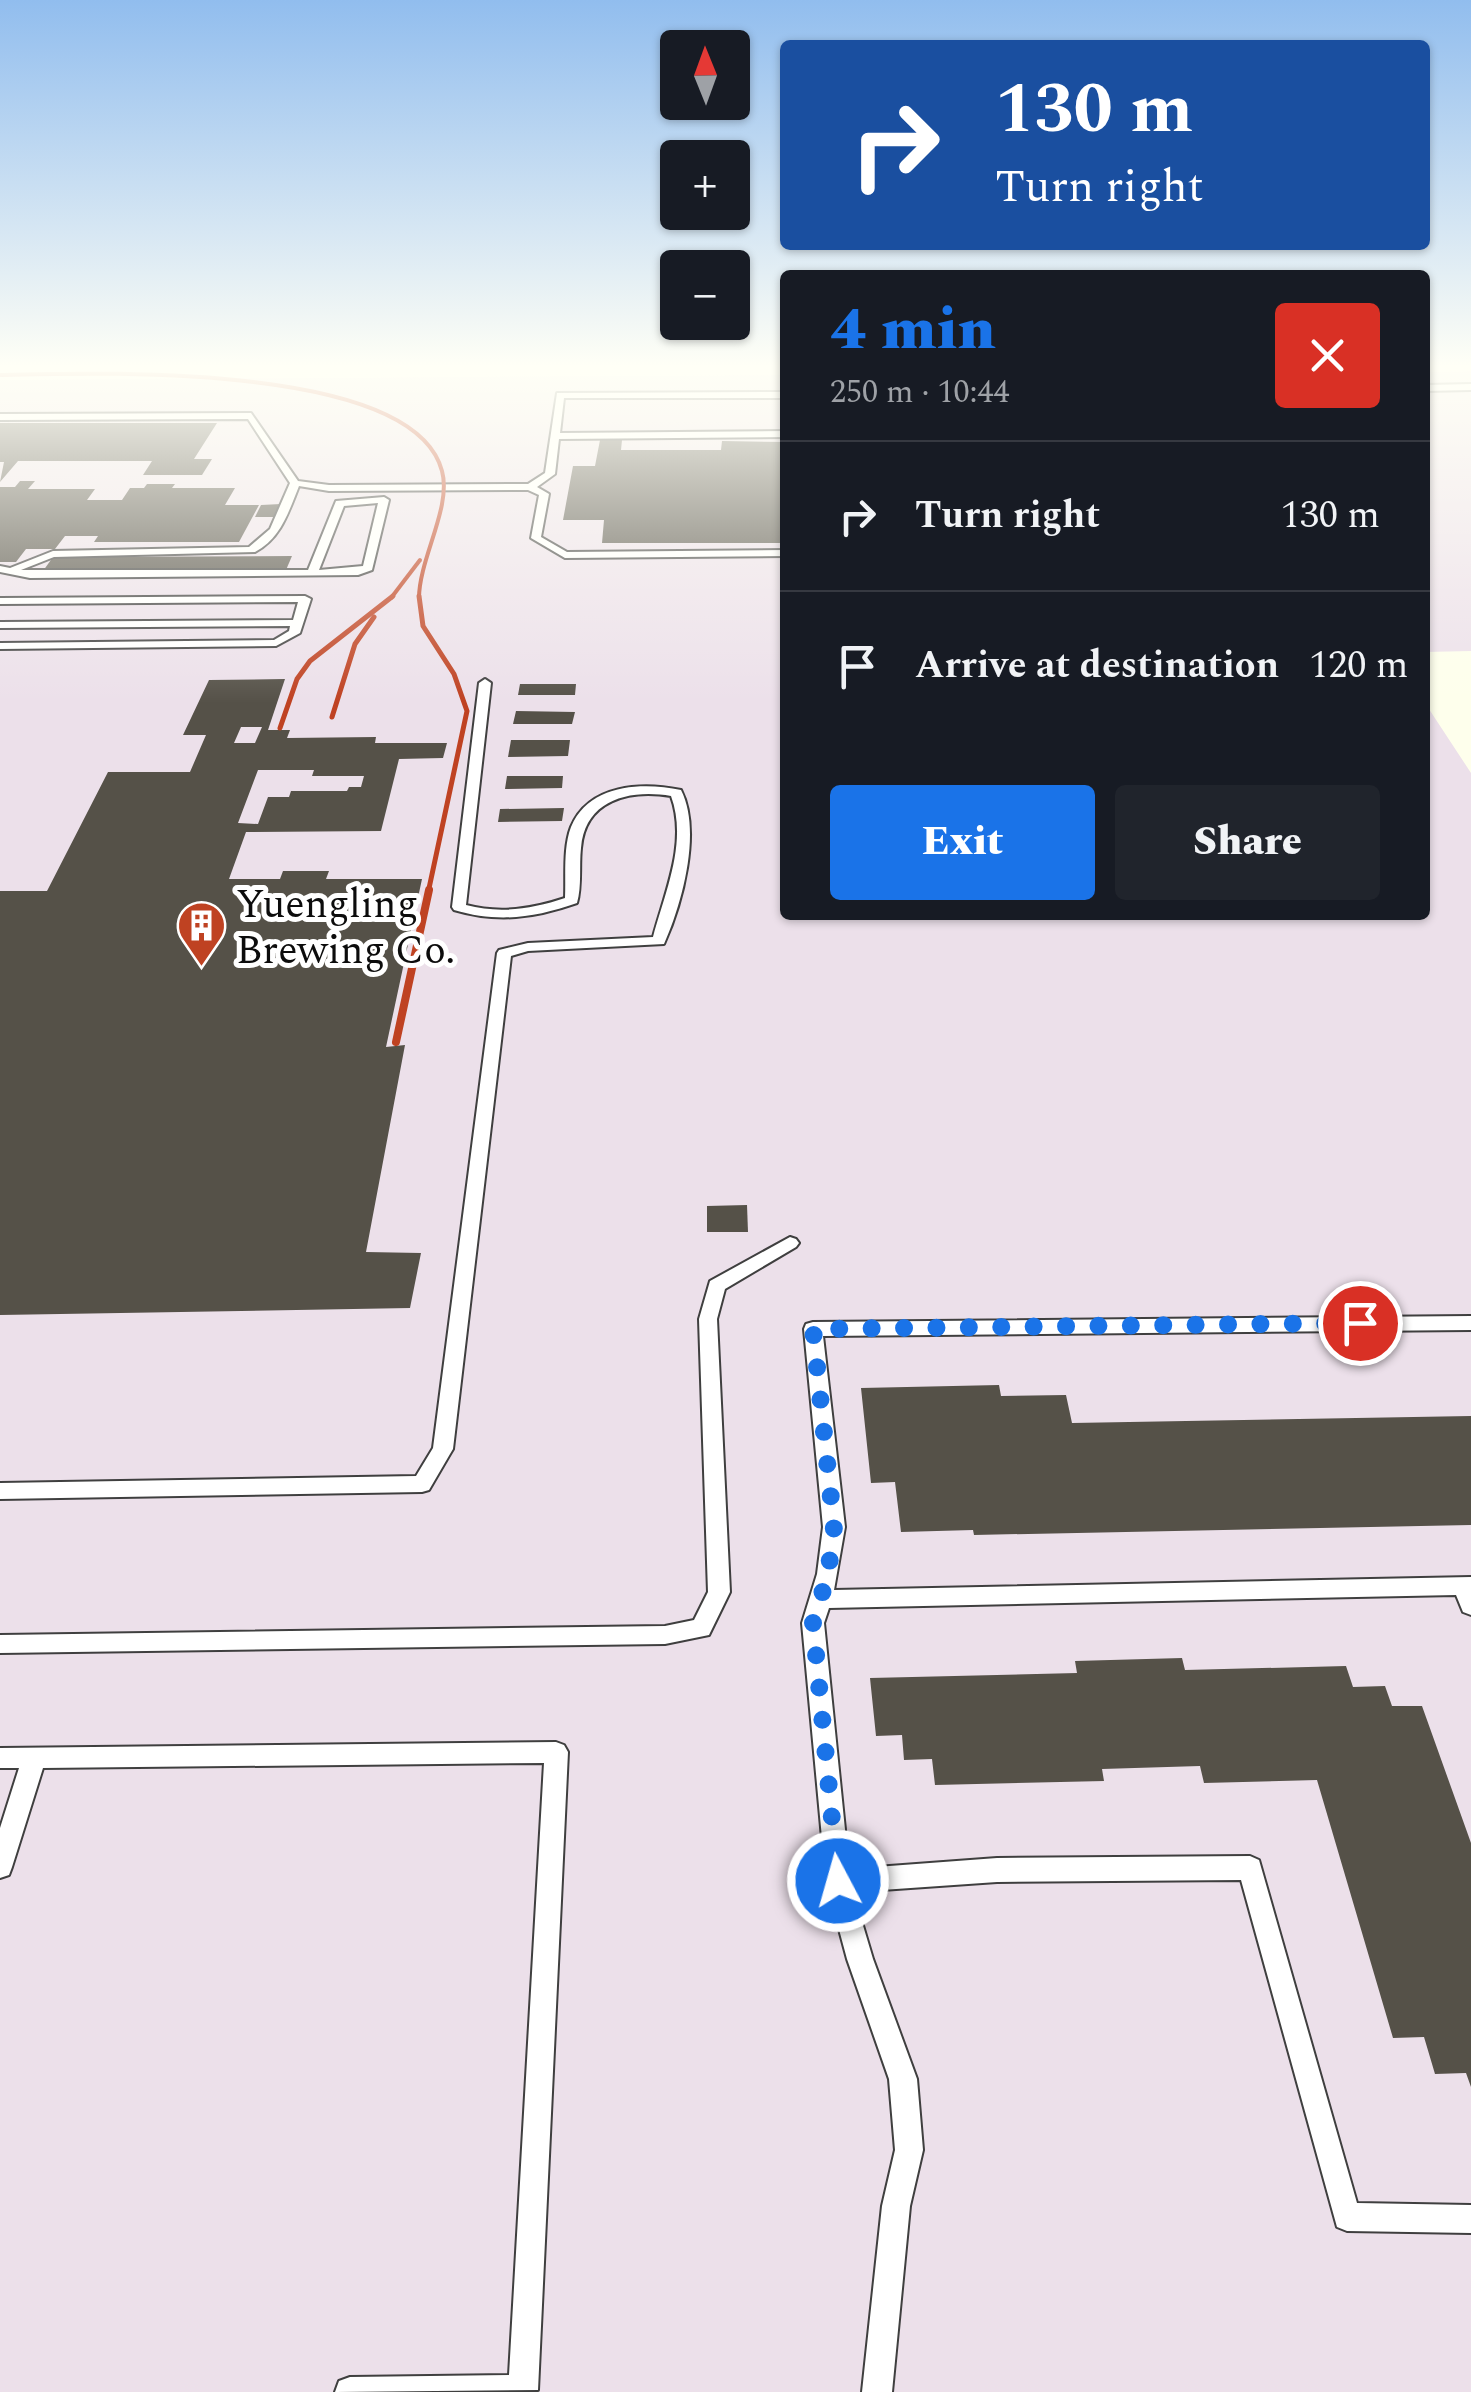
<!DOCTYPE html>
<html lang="en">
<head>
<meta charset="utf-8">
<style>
	:root { --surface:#171b24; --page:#20242c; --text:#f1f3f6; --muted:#9ea1a6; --line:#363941; --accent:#1a73e8 }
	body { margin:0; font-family:Spectral,serif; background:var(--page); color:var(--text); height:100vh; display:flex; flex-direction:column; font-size:38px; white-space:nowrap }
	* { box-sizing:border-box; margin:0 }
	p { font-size:32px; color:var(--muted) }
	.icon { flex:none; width:55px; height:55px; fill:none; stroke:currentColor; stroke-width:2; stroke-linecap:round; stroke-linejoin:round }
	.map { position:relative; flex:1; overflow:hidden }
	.panel { position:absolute; left:780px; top:270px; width:650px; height:650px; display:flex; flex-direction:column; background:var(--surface); border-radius:10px; box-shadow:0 2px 8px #0004 }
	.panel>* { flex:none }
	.banner { position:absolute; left:780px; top:40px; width:650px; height:210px; border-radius:10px; box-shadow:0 2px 8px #0004; background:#1a4fa0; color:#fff; overflow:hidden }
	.needle { width:65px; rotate:359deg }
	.controls { position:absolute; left:660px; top:30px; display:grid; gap:20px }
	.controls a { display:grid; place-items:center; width:90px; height:90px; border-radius:10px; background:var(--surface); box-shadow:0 2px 8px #0004; font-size:50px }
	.pin { position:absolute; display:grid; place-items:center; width:85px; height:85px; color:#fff; margin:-42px; border:5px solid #fff; border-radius:50%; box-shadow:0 2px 10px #0007 }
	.me { position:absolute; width:110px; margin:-55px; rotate:354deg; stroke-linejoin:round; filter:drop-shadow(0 0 8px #0008) }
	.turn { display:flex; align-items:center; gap:35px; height:210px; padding:0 50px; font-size:45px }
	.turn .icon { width:130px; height:130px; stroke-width:2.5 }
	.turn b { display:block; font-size:70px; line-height:85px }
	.round { display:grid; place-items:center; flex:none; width:105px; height:105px; border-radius:10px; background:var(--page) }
	.headline { display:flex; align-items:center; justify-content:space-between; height:170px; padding:0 50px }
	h1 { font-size:60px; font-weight:800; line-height:75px; color:var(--accent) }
	.cta { display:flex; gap:20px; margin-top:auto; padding:20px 50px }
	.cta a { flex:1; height:115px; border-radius:10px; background:var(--accent); color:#fff; font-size:40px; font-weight:800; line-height:115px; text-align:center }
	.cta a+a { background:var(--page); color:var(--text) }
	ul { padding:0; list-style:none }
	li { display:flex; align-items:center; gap:30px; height:150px; padding:0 50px; border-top:2px solid var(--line) }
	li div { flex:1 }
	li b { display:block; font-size:38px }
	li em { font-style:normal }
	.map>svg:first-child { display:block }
	.industrial { fill:#ece0ea }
	.building { fill:#555148; fill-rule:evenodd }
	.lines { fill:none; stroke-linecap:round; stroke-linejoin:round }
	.service-casing { stroke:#3f3f3f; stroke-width:4 }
	.service { fill:#fff; fill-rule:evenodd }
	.rail-far2 { stroke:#bf4222; stroke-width:4 }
	.rail-far1 { stroke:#bf4222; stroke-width:5 }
	.rail { stroke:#bf4222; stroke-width:8 }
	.route { stroke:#1a73e8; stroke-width:18; stroke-dasharray:0 32.4 }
	.labels { text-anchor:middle; stroke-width:10; stroke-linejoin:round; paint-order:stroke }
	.poi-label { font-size:40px; fill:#0c0c0c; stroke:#fff; text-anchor:start }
</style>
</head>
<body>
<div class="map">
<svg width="1471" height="2392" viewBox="0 0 1471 2392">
	<rect width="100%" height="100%" fill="#feffec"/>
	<g class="industrial">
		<polygon points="1471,371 1471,651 1425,652 1425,372"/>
		<polygon points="785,375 785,915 1425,915 1425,703 1471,773 1471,2392 0,2392 0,380"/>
	</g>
	<g class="building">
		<polygon points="0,423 217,423 194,459 212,459 202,475 143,475 152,461 18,461 0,482 4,462 0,462"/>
		<polygon points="600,440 622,440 621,450 721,450 722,441 785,442 785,543 602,543 604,520 563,520 573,466 595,466"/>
		<polygon points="20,481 35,481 28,489 95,489 87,500 122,500 130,488 144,488 147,484 175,484 172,488 235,488 225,505 259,505 239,542 94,542 98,536 65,536 55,549 26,549 16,562 0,562 0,487 15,487"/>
		<polygon points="281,504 276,517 255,517 261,505"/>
		<polygon points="292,556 286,570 43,571 53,557"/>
		<path d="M285 679 268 730H290L287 738 376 737 375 743H447L443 758 399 759 381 831 246 832 229 879H280L283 871H329L326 879H422L386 1047 405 1045 366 1252 421 1253 410 1308 0 1315V891H47L108 772H190L206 735H183L209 680ZM241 727H262L255 743H234ZM258 770H314L312 776H364L361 787H349L347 791H291L289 797H268L258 824 238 823Z"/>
		<polygon points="520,684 576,684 575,695 518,695"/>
		<polygon points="516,711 575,712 572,724 513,724"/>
		<polygon points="511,740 570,740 568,756 508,757"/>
		<polygon points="507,776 563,776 562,788 505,789"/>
		<polygon points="564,808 562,821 498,822 500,809"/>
		<polygon points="747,1205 748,1232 707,1232 707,1206"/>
		<polygon points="999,1385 1001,1396 1066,1395 1072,1423 1471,1416 1471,1525 974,1535 973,1530 901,1532 895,1482 871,1483 861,1388"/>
		<polygon points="1182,1658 1185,1670 1346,1666 1353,1687 1385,1686 1392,1706 1422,1706 1471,1843 1471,2087 1466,2073 1435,2074 1424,2037 1393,2038 1317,1780 1204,1783 1200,1766 1102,1769 1104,1781 935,1785 932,1759 904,1760 902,1735 876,1736 870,1678 1077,1673 1075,1661"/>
	</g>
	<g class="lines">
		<defs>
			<g id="service">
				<polygon points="1471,384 1471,390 1425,391 1425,385"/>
				<path d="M785 392V398H564L560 433 785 431V437L559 439 555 474 537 487 549 494 541 537 567 552 785 550V556L565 558 531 538 539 495 528 490 329 491 299 486C288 513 281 538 255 552L54 557 21 570H308L336 501 384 497 389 500 372 570 358 575 30 578 0 572V566L10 568 53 551 249 547 270 529 290 483 248 419 0 420V414L251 413 298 481 329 485 528 484 545 473 557 393ZM378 503 363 566 319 570 344 506Z"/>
				<polygon points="305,596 311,599 300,633 276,646 0,649 0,643 274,640 289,631 290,626 0,628 0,622 293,620 298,602 0,604 0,598"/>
				<path d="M485 679 491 683 466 905C500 914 532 909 565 898 566 875 563 848 571 827 589 784 642 782 681 790 702 831 682 904 664 944L528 951 511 956 453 1449 450 1454 429 1490 422 1492 0 1499V1483L416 1476 433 1448 497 953 499 950 528 943 653 937C665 892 688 842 671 796 629 789 585 800 581 848 579 866 582 886 577 903 534 918 498 923 454 910L452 907 479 683Z"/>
				<polygon points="790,1237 796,1239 799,1243 796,1247 725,1289 717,1319 730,1592 709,1635 665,1644 0,1653 0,1635 665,1626 694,1620 708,1592 699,1319 710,1281"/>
				<polygon points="1471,1316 1471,1330 823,1336 845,1527 834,1590 1471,1577 1471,1615 1463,1612 1456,1595 829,1608 824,1623 849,1869 997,1858 1250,1856 1259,1860 1357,2203 1471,2205 1471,2233 1347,2231 1337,2227 1241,1880 997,1882 853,1892 873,1959 917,2079 923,2150 910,2206 892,2392 862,2392 882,2206 895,2150 889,2079 847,1959 826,1881 802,1623 817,1574 823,1527 804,1329 806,1324 813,1322"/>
				<polygon points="556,1742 564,1745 568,1752 538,2390 335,2392 339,2381 350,2377 509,2375 544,1763 43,1768 12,1867 9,1875 0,1878 0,1828 19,1768 0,1768 0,1748"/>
			</g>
		</defs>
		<use href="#service" class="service-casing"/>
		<use href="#service" class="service"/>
		<g class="rail-far2">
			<path d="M0 375C92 373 413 361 442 471 452 507 419 559 419 598"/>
			<polyline points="391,598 420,560"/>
		</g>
		<g class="rail-far1">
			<polyline points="419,596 423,626 454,674 467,711 428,893"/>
			<polyline points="332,717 355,644 374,617"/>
			<polyline points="280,728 297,679 310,661 393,596"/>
		</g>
		<polyline class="rail" points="396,1042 429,890"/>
	</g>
	<linearGradient id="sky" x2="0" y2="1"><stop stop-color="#91bdee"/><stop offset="0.52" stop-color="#fffff6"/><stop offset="1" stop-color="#fffff6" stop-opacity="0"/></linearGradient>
	<rect width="1471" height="703" fill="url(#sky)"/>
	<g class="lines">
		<polyline class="route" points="838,1881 813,1623 828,1574 834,1527 813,1329 1360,1323"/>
	</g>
	<defs>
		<symbol id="building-pin" viewBox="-11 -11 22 30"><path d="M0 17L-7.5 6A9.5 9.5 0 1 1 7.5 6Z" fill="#bf4222" stroke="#fff"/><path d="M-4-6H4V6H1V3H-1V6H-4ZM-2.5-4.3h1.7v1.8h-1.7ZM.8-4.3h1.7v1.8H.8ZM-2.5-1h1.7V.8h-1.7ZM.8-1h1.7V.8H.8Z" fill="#fff"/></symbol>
	</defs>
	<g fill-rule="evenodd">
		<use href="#building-pin" x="174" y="898" width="55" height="75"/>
	</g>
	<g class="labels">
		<g class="poi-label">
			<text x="236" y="917">Yuengling<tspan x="236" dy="46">Brewing Co.</tspan></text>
		</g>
	</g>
</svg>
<div class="controls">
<a><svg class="needle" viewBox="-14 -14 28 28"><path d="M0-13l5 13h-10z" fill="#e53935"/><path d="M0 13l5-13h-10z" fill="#9ea1a6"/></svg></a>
<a>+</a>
<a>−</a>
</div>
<div class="pin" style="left:1360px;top:1323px;background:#d93025"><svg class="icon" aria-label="arrive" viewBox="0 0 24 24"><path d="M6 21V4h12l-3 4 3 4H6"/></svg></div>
<svg class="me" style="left:838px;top:1881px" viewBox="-20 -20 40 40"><circle r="17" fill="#1a73e8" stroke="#fff" stroke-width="3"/><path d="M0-11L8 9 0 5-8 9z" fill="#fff"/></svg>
<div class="banner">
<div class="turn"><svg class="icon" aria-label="right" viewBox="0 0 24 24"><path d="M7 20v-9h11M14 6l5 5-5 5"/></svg><div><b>130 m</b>Turn right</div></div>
</div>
<section class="panel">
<div class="headline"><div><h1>4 min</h1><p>250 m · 10:44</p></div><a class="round" style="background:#d93025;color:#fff"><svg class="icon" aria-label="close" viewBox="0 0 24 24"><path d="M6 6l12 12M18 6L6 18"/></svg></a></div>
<ul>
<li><svg class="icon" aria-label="right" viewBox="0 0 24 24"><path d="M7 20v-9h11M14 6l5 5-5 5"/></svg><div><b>Turn right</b></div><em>130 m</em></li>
<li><svg class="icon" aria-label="arrive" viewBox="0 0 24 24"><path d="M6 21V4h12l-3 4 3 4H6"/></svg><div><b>Arrive at destination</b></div><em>120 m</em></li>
</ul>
<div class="cta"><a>Exit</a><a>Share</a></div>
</section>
</div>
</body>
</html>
